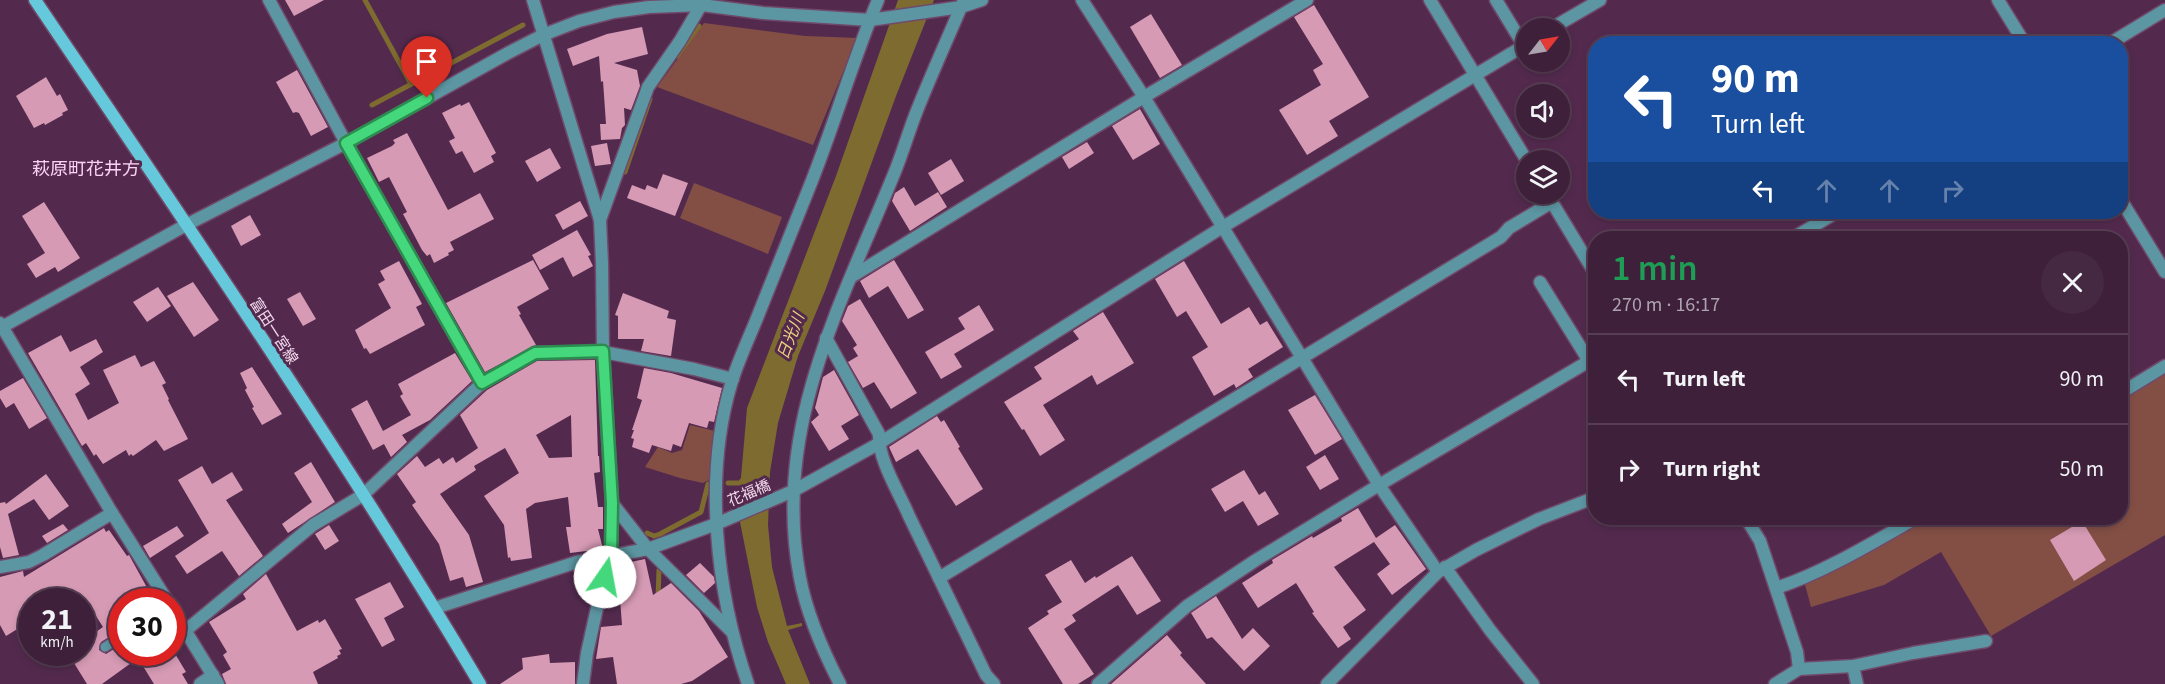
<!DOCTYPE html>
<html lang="en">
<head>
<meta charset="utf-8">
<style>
	:root { --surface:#3e203a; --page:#452842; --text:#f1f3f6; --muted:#ada3af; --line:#573e54 }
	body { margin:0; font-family:"Source Sans 3","Noto Sans JP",sans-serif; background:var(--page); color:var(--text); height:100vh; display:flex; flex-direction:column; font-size:22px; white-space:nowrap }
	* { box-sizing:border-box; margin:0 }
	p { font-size:20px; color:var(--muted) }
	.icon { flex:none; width:33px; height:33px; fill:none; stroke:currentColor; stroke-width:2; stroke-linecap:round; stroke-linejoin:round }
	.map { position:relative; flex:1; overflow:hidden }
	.panel { position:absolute; left:1588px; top:231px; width:540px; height:294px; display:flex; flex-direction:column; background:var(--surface); border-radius:24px; box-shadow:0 3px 9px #0003,0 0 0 2px var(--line) }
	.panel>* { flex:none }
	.banner { position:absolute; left:1588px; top:36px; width:540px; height:183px; border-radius:24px; box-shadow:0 3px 9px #0003,0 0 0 2px var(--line); background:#1a4fa0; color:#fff; overflow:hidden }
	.needle { width:39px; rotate:59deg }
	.controls { position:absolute; left:1516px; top:18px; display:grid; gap:12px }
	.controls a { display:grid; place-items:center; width:54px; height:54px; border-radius:50%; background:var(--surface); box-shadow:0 3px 9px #0003,0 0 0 2px var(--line); font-size:30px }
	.speed { position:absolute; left:18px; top:588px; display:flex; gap:12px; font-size:30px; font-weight:700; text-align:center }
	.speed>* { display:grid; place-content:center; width:78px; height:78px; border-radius:50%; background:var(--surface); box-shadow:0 3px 9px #0003,0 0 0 2px var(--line); line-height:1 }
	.speed small { font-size:15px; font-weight:400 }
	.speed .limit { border:9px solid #d22; background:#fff; color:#111 }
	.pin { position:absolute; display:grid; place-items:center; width:51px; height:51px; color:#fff; margin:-62px -26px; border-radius:50% 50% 50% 0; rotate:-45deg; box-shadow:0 0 6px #0007 }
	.pin .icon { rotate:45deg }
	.me { position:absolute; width:66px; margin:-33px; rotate:12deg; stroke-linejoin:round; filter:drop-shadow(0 0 4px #0008) }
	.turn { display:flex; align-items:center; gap:21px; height:126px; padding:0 24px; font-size:27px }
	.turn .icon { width:78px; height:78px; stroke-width:2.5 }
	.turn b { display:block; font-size:42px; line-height:51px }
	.lanes { display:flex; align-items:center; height:57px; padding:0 24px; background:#0003; justify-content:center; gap:30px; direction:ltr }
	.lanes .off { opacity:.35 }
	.round { display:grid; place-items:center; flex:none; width:63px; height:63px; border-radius:32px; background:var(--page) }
	.overview { display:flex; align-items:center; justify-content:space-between; height:102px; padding:0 24px }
	h1 { font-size:36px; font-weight:600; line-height:45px; color:#1e9e55 }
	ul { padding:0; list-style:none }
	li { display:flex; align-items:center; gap:18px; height:90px; padding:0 24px; border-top:2px solid var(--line) }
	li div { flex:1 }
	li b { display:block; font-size:22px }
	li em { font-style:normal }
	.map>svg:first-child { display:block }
	.green { fill:#834f45 }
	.water { fill:#7d6b30 }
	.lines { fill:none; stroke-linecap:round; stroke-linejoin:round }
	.stream { stroke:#7d6b30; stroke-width:5 }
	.building { fill:#d69ab4; fill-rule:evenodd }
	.service-casing { stroke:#704a6b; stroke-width:12 }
	.minor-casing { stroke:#704a6b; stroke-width:15 }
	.tertiary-casing { stroke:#704a6b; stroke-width:15 }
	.secondary-casing { stroke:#704a6b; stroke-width:15 }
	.service { stroke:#5b96a2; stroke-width:9 }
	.minor { stroke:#5b96a2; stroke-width:12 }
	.tertiary { stroke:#5b96a2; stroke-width:12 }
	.secondary { stroke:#66c8db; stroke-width:12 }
	.route-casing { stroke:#2c8c50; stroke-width:15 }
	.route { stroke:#44d77b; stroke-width:10 }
	.labels { text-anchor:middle; stroke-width:6; stroke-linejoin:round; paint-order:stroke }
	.street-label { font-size:15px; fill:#f3d9ee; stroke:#532a4e }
	.water-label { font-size:16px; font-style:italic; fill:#efd37c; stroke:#532a4e }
	.quarter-label { font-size:18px; fill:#fcd3f5; stroke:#532a4e }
</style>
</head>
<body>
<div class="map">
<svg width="2165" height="684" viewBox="0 0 2165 684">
	<rect width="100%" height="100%" fill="#532a4e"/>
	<g class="green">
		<polygon points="704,23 805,36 857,38 813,145 657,87"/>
		<polygon points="694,183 782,217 768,254 680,218"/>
		<polygon points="2165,367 2165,535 1991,636 1941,552 1884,585 1811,607 1803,577 1917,518 2121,518 2121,394"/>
		<polygon points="690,425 715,431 711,479 703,483 680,478 645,467 658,447 672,453 682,450"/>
	</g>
	<polygon class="water" points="898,0 934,0 896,96 825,291 798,356 778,423 770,472 768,525 772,567 787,626 802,623 802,626 788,630 810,684 786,684 768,642 757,607 738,512 747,408 836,176"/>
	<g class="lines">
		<g class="stream">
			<polyline points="365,0 411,84"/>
			<polyline points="677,56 699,26"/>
			<polyline points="372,105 523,25"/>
			<polyline points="625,172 650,99"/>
			<polyline points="728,483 740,483 745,477"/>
			<polyline points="647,533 654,536 660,534 701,512 708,484"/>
			<polyline points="658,598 659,570"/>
		</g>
	</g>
	<g class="building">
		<polygon points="285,0 324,0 294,16"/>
		<polygon points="1314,5 1369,97 1329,121 1338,136 1307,155 1279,110 1321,85 1313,70 1323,64 1294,17"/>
		<polygon points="1151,14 1182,65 1160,78 1130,27"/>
		<polygon points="642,27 648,54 614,63 637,70 640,86 631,110 624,108 625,125 622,128 620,139 601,140 600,124 606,124 603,81 601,82 599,56 573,66 567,49 607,34"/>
		<polygon points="297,70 328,127 311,136 299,113 296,112 293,113 276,82"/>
		<polygon points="46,77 57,96 60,94 68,110 62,113 63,115 45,125 44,123 34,128 16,96"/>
		<polygon points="469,102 496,153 491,156 494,162 474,173 462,151 456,154 449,141 455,138 442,113 460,104 461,106"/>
		<polygon points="1140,109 1160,144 1133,160 1112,126"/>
		<polygon points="407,133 448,210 480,193 494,219 450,242 454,250 448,253 449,255 434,263 430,254 427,256 422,250 403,214 407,212 389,177 379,182 367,158 392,146 395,143 393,140"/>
		<polygon points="1087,142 1094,153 1069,169 1062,157"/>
		<polygon points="607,143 611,164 595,166 591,146"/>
		<polygon points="550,148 561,168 537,182 525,161"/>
		<polygon points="951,159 964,181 941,195 928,173"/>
		<polygon points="663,174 688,183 675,216 627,198 632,185 645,190 647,185 657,189"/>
		<polygon points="904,187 915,206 938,192 947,207 910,231 892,201 895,193"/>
		<polygon points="580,201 588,216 563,230 555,215"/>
		<polygon points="44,202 80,258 58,272 55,267 36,278 27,264 45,253 22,216"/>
		<polygon points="250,215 261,235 241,246 231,226"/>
		<polygon points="577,230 591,255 588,256 593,266 573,277 563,257 540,270 532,255"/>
		<polygon points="533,260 549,289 517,307 521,314 519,315 536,345 485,372 446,303"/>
		<polygon points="894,260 924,310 908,319 888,286 869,298 860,281"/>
		<polygon points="399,261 422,304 416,307 425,325 370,354 366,348 364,349 355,330 391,308 378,284 385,280 380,271"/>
		<polygon points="1184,261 1221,324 1249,307 1260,325 1267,321 1283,347 1248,369 1253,377 1236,388 1234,384 1214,396 1192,357 1208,347 1186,311 1177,317 1155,279"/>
		<polygon points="193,282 219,320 194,337 167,296"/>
		<polygon points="158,287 171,306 147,322 133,302"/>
		<polygon points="300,292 316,319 303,326 287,299"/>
		<polygon points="623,293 669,311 667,318 676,320 671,356 641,351 644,339 618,339 618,316 615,315"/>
		<polygon points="860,299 917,393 891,409 874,382 863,388 848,362 858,356 853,348 857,345 842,321 848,306"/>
		<polygon points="979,305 994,330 954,354 962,367 941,379 925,352 965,329 958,318"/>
		<polygon points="1103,312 1134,363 1097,385 1092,375 1043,405 1065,440 1040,456 1024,429 1022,430 1004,402 1042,379 1034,367 1079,339 1073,331"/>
		<polygon points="61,335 70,352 96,339 103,352 80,367 90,384 75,394 88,420 119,403 103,370 135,355 141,367 154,361 166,383 162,385 169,399 168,400 188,439 164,451 156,440 133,456 131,454 129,456 126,450 103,464 96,454 94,456 86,443 82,446 28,353"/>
		<polygon points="455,353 472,381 430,420 402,435 407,442 391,457 384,444 373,450 351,409 367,400 383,431 411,415 400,396 403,394 398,384"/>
		<path d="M595 360 598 456H599L600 472 594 473 598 507H603V529H598L603 549 570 553 566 527H571L568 497 535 503 526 509 532 558 511 561 510 557 508 558 504 525 484 496 519 473 505 448 474 466 476 470 440 494 469 535 483 582 466 587 463 577 450 581 439 544 412 505 416 502 397 474 417 456 425 467 439 458 443 464 453 457 456 463 478 448 460 415 487 390 537 361ZM571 415 572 457 549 458 536 435Z"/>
		<polygon points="252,367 282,414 262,425 252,408 254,407 245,390 247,388 240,373"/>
		<polygon points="644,368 671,373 722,388 714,422 709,421 707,428 689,423 681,447 673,444 671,451 652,445 649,453 632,447 634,439 631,438 634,430 632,430 642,400 637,398"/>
		<polygon points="834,370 859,415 841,426 849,439 829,451 811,422 819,415 815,408 823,377"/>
		<polygon points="23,378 47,418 29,429 14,403 6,408 0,398 0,391"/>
		<polygon points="1315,395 1342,439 1315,455 1288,410"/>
		<polygon points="937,416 941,422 944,420 960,447 958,448 983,489 956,506 918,449 896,462 889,447"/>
		<polygon points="1325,455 1339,479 1320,490 1306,467"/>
		<polygon points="311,462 335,502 288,533 282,524 312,502 294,473"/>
		<polygon points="202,466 212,484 232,472 243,490 226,500 263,556 239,576 222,551 187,574 175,556 209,533 178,480"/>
		<polygon points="1244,470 1259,495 1265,491 1279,514 1258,526 1243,501 1225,512 1211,489"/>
		<polygon points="46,474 69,506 49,520 34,499 8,514 19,555 3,558 0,547 0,503 5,502 6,504"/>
		<polygon points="1358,508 1376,538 1395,525 1426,569 1392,595 1377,574 1390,564 1374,542 1334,567 1366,610 1343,627 1351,639 1338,648 1312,613 1314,612 1296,583 1258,608 1242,583 1273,563 1272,560 1312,536 1313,538 1342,521 1341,518"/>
		<polygon points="2082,521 2106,560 2074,581 2050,540"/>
		<polygon points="63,524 68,530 47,543 42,536"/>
		<polygon points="329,525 339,541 325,550 315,534"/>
		<polygon points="177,526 184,536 150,558 143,546"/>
		<polygon points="104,528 106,532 109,530 127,556 129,555 155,602 122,602 122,629 101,642 99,650 106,654 122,644 122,652 174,652 186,672 182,674 188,684 154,684 138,658 102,684 87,684 69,655 73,652 82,652 82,646 85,644 83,641 103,627 87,602 32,602 32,620 6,636 0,625 0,577 23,571 24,577"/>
		<polygon points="1132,556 1161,601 1137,615 1118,585 1072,615 1076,621 1064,629 1094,674 1078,684 1063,684 1028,628 1049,614 1047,611 1062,602 1045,575 1071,560 1085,583 1095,576 1096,578"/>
		<polygon points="645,559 653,595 671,583 699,611 728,657 692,681 681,684 617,684 613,657 596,659 601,627 622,625 619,585 614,585 613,579 617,565"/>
		<polygon points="700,563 714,577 715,583 704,593 686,575"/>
		<polygon points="266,574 297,631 318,620 319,623 325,619 342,649 339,650 341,654 337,656 338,658 313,672 318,684 226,684 222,674 231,669 223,655 227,652 209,622 246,599 243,594"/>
		<polygon points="390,582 404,607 384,618 395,640 382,647 355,599"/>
		<polygon points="1216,596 1242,639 1253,628 1270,646 1244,671 1212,637 1207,639 1191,613"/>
		<polygon points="1167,635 1182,653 1180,655 1206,684 1111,684"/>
		<polygon points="549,654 550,663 575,662 575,684 500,684 523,669 522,658"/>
	</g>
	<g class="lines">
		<defs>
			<polyline id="service" points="105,647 122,636"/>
			<g id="minor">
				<polyline points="269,0 346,143 482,383"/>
				<polyline points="533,0 600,220 602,263 603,352 612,503 648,549 732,632"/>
				<polyline points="1082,0 1144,97 1379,485 1438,572"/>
				<polyline points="1430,0 1527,161"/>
				<polyline points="1496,0 1524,46"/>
				<polyline points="1552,28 1600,0"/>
				<polyline points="2109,44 2165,10"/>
				<polyline points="1547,194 1596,275"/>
				<polyline points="600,220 648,87 680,41 704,0"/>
				<polyline points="1793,238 1837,212"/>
				<polyline points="851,277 1144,97 1307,0"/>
				<polyline points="1540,282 1589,361"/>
				<polyline points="0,323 112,513 168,602"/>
				<path d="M826 338 879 434C878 460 899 492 909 516 935 569 960 622 986 675L994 684"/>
				<polyline points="2121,393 2165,366"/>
				<polyline points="1746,518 1760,541 1797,652 1799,669 1775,684"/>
				<polyline points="0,567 29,562 43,555 112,513"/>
				<polyline points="1445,567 1490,630 1533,684"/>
				<polyline points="939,578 1501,237 1509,228 1552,202"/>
				<path d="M1776 588C1821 574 1874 542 1916 518"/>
				<polyline points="435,608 577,562 648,549 716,524 793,491 878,444 1221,228 1527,44"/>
				<polyline points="172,609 218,684"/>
				<polyline points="185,631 313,525 363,495 482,383 535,353 603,352 694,369 733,379"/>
				<polyline points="1853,666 1857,684"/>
				<polyline points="1799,669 1853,666 1913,653 1986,641"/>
				<polyline points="200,684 213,675"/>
				<polyline points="583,684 587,653 599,599 611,556 612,503"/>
				<path d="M748 684C716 592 703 475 732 381 739 359 749 338 757 318 775 273 793 228 811 183 835 122 853 60 878 0"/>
				<path d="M840 684C823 651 807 615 800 578 771 428 842 303 896 169 903 151 909 131 916 113 931 75 948 38 964 0"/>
				<polyline points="1098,684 1187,606 1256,560 1379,485 1596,357"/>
				<polyline points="1327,684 1438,572 1476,550 1539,519 1596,497"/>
			</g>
			<g id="tertiary">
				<polyline points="1998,0 2025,44"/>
				<polyline points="2121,200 2165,272"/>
				<polyline points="0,328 186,225 346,143 508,53 543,35 579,21 614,12 649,7 702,5 763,13 870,20 961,7 982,0"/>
			</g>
			<path id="secondary" d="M35 0C187 225 341 450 480 684"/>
		</defs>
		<use href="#service" class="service-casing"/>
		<use href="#minor" class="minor-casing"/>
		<use href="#tertiary" class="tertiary-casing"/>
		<use href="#secondary" class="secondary-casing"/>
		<use href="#service" class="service"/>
		<use href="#minor" class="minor"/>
		<use href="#tertiary" class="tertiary"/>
		<use href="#secondary" class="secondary"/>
	</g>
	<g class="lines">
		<defs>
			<polyline id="route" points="427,98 346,143 482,383 535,353 603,351 612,503 611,555 605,577"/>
		</defs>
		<use href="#route" class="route-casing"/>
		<use href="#route" class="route"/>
	</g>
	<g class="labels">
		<g class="street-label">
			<text transform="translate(274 331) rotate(57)" y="5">富田一宮線</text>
			<text transform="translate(749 493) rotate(-23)" y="5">花福橋</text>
		</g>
		<g class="water-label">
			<text transform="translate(790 336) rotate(-69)" y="6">日光川</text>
		</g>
		<g class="quarter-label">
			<text x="86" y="175">萩原町花井方</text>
		</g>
	</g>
</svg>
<div class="controls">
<a><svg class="needle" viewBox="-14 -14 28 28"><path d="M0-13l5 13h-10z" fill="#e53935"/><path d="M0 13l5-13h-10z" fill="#ada3af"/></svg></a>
<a><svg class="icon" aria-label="sound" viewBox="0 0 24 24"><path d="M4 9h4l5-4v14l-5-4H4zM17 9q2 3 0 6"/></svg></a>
<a><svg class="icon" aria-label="layers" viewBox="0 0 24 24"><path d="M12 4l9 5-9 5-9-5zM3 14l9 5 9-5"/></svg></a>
</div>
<div class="speed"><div>21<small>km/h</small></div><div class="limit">30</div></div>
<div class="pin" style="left:427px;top:98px;background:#d93025"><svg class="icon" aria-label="arrive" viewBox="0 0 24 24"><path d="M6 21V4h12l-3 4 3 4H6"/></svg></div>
<svg class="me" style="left:605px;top:577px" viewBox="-20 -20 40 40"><circle r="19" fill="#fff"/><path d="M0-13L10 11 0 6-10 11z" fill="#44d77b"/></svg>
<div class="banner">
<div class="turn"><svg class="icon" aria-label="left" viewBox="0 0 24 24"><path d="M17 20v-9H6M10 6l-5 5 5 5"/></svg><div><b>90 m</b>Turn left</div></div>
<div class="lanes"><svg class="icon" aria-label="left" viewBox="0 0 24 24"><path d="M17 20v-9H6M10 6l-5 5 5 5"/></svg><svg class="icon off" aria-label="ahead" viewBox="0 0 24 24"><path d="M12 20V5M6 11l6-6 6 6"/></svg><svg class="icon off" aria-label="ahead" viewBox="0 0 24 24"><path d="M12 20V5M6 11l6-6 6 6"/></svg><svg class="icon off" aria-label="right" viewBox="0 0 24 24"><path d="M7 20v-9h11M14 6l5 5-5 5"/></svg></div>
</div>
<section class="panel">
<div class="overview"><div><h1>1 min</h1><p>270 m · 16:17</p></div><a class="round"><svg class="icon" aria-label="close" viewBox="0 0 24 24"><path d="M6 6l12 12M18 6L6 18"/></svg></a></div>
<ul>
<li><svg class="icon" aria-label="left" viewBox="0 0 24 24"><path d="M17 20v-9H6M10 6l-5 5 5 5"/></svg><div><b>Turn left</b></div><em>90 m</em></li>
<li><svg class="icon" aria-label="right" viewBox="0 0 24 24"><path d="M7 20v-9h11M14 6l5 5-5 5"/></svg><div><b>Turn right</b></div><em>50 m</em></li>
</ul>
</section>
</div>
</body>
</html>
